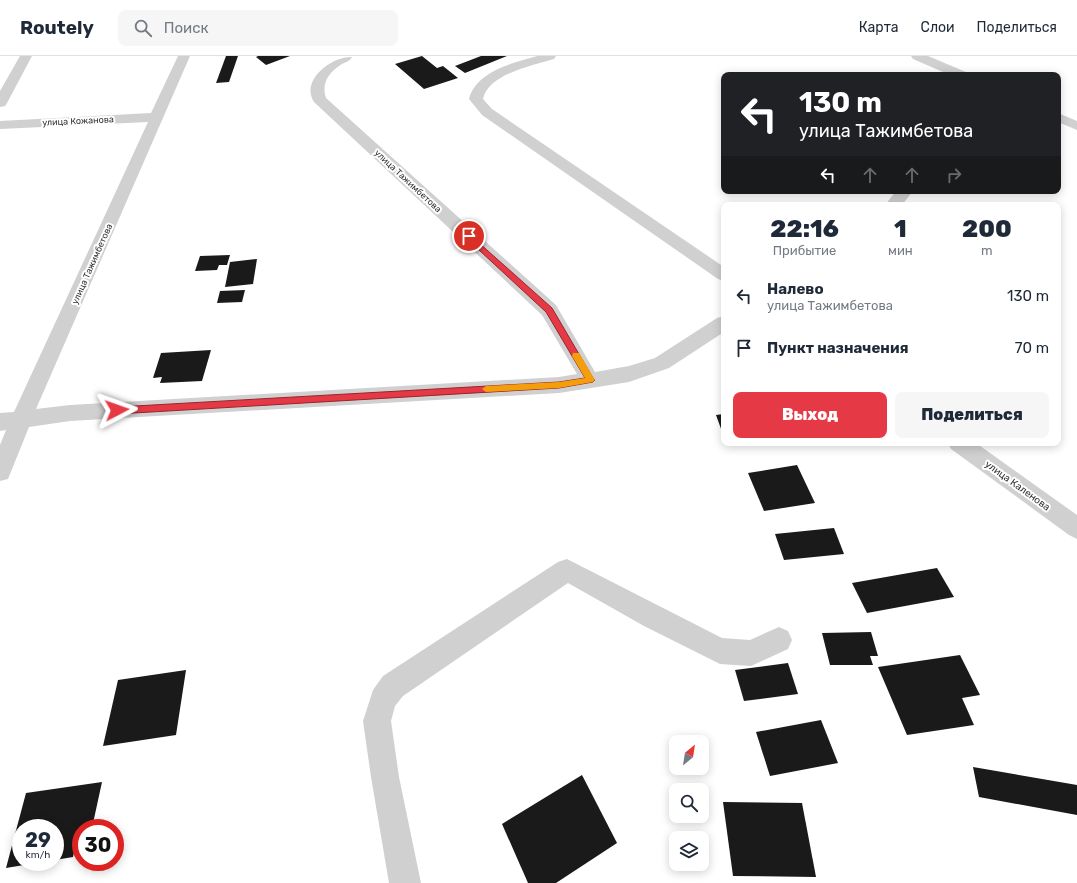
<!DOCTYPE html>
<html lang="ru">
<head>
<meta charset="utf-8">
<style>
	:root { --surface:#fff; --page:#f6f6f7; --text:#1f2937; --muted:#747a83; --line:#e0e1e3; --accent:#e63946 }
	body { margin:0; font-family:Rubik,sans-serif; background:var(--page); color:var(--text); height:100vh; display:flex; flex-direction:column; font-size:15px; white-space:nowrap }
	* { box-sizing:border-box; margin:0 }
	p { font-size:13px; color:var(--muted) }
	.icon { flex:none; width:22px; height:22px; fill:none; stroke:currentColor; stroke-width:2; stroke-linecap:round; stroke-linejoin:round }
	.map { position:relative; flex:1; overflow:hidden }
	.side { position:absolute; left:721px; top:146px; width:340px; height:244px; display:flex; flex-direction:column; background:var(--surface); border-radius:8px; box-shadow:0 2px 10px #0003 }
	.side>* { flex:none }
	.guide { position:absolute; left:721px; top:16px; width:340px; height:122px; border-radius:8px; box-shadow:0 2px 10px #0003; background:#202124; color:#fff; overflow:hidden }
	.needle { width:26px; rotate:30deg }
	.tools { position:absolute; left:669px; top:679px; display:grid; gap:8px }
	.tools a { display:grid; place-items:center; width:40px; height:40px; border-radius:8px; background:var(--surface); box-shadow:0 2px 10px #0003; font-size:20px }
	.speed { position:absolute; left:12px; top:763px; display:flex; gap:8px; font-size:20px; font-weight:700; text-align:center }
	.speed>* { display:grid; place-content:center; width:52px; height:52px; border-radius:50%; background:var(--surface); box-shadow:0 2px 10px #0003; line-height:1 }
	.speed small { font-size:10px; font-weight:400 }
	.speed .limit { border:6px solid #d22; background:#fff; color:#111 }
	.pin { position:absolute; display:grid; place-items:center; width:34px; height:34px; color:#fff; margin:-17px; border:2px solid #fff; border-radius:50%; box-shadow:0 1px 4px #0007 }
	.me { position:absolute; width:44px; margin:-22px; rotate:86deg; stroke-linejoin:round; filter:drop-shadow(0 0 3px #0008) }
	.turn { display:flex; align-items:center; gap:14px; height:84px; padding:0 12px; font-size:18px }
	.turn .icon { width:52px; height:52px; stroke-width:2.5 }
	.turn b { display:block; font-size:28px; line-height:34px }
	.lanes { display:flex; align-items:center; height:38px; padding:0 12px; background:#0003; justify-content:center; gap:20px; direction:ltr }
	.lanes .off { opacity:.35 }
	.eta { display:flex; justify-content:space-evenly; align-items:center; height:68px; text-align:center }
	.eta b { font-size:24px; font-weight:800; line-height:28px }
	.primary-button { display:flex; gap:8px; margin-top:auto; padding:8px 12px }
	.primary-button a { flex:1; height:46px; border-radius:8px; background:var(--accent); color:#fff; font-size:16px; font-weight:800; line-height:46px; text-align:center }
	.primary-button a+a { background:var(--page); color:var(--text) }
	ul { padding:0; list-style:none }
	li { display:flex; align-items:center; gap:12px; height:52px; padding:0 12px }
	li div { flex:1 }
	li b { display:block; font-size:15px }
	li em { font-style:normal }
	header { display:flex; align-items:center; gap:24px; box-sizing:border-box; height:56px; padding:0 20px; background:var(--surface); border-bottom:1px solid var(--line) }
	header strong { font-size:19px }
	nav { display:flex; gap:22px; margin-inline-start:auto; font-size:14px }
	.search { width:280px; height:36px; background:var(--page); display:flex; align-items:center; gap:10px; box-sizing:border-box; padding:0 14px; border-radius:8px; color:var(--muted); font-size:15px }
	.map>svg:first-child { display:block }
	.building { fill:#1a1a1a }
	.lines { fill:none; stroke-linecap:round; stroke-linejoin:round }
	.minor { fill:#d0d0d0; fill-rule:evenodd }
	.route { fill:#e63946; stroke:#96252e }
	.slow { fill:#f59e0b }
	.labels { text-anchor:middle; stroke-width:4; stroke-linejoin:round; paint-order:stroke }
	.far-street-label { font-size:9px; fill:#333; stroke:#fff }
	.street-label { font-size:10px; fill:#333; stroke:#fff }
</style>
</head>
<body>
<header>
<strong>Routely</strong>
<div class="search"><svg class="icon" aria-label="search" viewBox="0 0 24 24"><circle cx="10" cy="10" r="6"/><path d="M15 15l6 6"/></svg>Поиск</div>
<nav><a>Карта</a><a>Слои</a><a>Поделиться</a></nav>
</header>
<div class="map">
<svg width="1077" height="827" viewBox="0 0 1077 827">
	<rect width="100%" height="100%" fill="#fff"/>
	<g class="building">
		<polygon points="226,0 238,0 229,26 216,27"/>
		<polygon points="258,0 290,0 266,9 256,1"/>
		<polygon points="422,0 437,12 443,10 458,22 424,33 395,8"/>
		<polygon points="481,0 507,0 465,17 455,10"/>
		<polygon points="230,199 227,209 219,209 217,214 195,215 200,200"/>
		<polygon points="257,203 253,228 225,231 230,206"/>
		<polygon points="245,234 242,246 217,247 220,235"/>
		<polygon points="211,294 202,325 160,327 162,321 153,322 161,297"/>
		<polygon points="724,358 724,381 716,359"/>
		<polygon points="797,409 815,447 764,455 748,417"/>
		<polygon points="834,472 844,498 784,504 775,478"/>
		<polygon points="937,512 954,541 867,557 852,527"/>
		<polygon points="871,576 878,600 870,600 873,609 830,609 822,577"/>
		<polygon points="960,599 980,639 962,642 974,669 907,679 878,611"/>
		<polygon points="788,607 798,638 744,645 735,614"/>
		<polygon points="186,614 176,679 103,690 118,624"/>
		<polygon points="821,664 838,707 770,720 756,676"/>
		<polygon points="973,711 1077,729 1077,759 979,741"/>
		<polygon points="582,719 617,787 556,827 528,827 502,768"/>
		<polygon points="102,726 92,772 81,772 81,778 78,778 73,801 55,804 55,772 21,772 21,806 36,807 6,812 26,737"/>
		<polygon points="723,746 802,747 816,821 733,820"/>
	</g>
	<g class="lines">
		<g class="minor">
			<polygon points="20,0 32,0 7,47 5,50 0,51 0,35"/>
			<path d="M178 0H190L36 353 70 349 559 321 577 318 542 259 314 46C300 25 331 0 352 1 350 5 346 6 342 8 329 16 321 27 326 42L556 249 595 316 629 310 655 302 717 262 724 260V276L669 312 629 326 559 337 70 365 29 371 8 423 0 425V389L6 374 0 375V357L14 356 148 66 0 73V65L151 57Z"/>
			<path d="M537 0H556L554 3C534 9 488 18 483 43L492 53 724 211V225L718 223 482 59 469 43C476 15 513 7 537 0Z"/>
			<polygon points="911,0 928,0 966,16 968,19 950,19 913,3"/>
			<polygon points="1058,57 1077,65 1077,74 1058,66"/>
			<polygon points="896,135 913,135 902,149 885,149"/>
			<polygon points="948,387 976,387 1077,459 1077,483 1069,479 951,393"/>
			<polygon points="567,503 722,582 750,584 779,571 788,575 792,584 788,593 751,610 720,608 644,570 568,527 403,640 395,650 391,665 399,721 421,827 389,827 371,721 363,665 373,634 383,620 558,506"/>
		</g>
	</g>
	<polygon class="route" points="469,178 552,252 593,322 595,324 593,326 559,332 117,358 113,354 117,351 559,326 585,322 546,256 466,182 465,180"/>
	<polygon class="slow" points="573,297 579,297 595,324 593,326 559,332 486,336 482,333 486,330 559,326 585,322 572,300"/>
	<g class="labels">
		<g class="far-street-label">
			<text transform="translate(78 65) rotate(-3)" y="3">улица Кожанова</text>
			<text transform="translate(408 125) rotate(43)" y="3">улица Тажимбетова</text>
			<text transform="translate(92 208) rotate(-66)" y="3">улица Тажимбетова</text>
		</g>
		<g class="street-label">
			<text transform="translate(1018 429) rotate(36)" y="4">улица Каленова</text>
		</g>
	</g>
</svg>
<div class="tools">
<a><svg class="needle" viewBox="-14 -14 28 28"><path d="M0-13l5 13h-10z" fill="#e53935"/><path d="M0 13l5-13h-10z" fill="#747a83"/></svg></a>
<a><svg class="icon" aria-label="search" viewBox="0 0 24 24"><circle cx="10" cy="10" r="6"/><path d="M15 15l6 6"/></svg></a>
<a><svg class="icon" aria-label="layers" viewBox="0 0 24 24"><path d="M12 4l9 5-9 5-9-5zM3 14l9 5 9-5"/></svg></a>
</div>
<div class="speed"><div>29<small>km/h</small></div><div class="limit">30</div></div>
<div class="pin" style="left:469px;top:180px;background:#d93025"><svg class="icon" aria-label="arrive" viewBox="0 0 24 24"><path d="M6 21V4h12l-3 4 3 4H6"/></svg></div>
<svg class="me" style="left:117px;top:354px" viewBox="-20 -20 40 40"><path d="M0-17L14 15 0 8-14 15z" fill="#e63946" stroke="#fff" stroke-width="4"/></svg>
<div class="guide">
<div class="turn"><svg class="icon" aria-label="left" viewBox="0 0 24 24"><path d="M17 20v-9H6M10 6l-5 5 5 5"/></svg><div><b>130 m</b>улица Тажимбетова</div></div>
<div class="lanes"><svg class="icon" aria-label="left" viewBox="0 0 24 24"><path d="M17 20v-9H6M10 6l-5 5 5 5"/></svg><svg class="icon off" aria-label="ahead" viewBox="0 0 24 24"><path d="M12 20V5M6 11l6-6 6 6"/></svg><svg class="icon off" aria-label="ahead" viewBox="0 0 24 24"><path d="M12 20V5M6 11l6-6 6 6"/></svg><svg class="icon off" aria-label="right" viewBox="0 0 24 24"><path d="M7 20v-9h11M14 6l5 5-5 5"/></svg></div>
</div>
<section class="side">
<div class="eta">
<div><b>22:16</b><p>Прибытие</p></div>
<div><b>1</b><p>мин</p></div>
<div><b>200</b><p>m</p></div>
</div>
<ul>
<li><svg class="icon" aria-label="left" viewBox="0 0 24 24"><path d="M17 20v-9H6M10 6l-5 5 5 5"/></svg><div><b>Налево</b><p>улица Тажимбетова</p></div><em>130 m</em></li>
<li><svg class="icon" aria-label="arrive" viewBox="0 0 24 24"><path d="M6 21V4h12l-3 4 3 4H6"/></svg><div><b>Пункт назначения</b></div><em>70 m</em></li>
</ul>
<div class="primary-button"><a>Выход</a><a>Поделиться</a></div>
</section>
</div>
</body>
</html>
